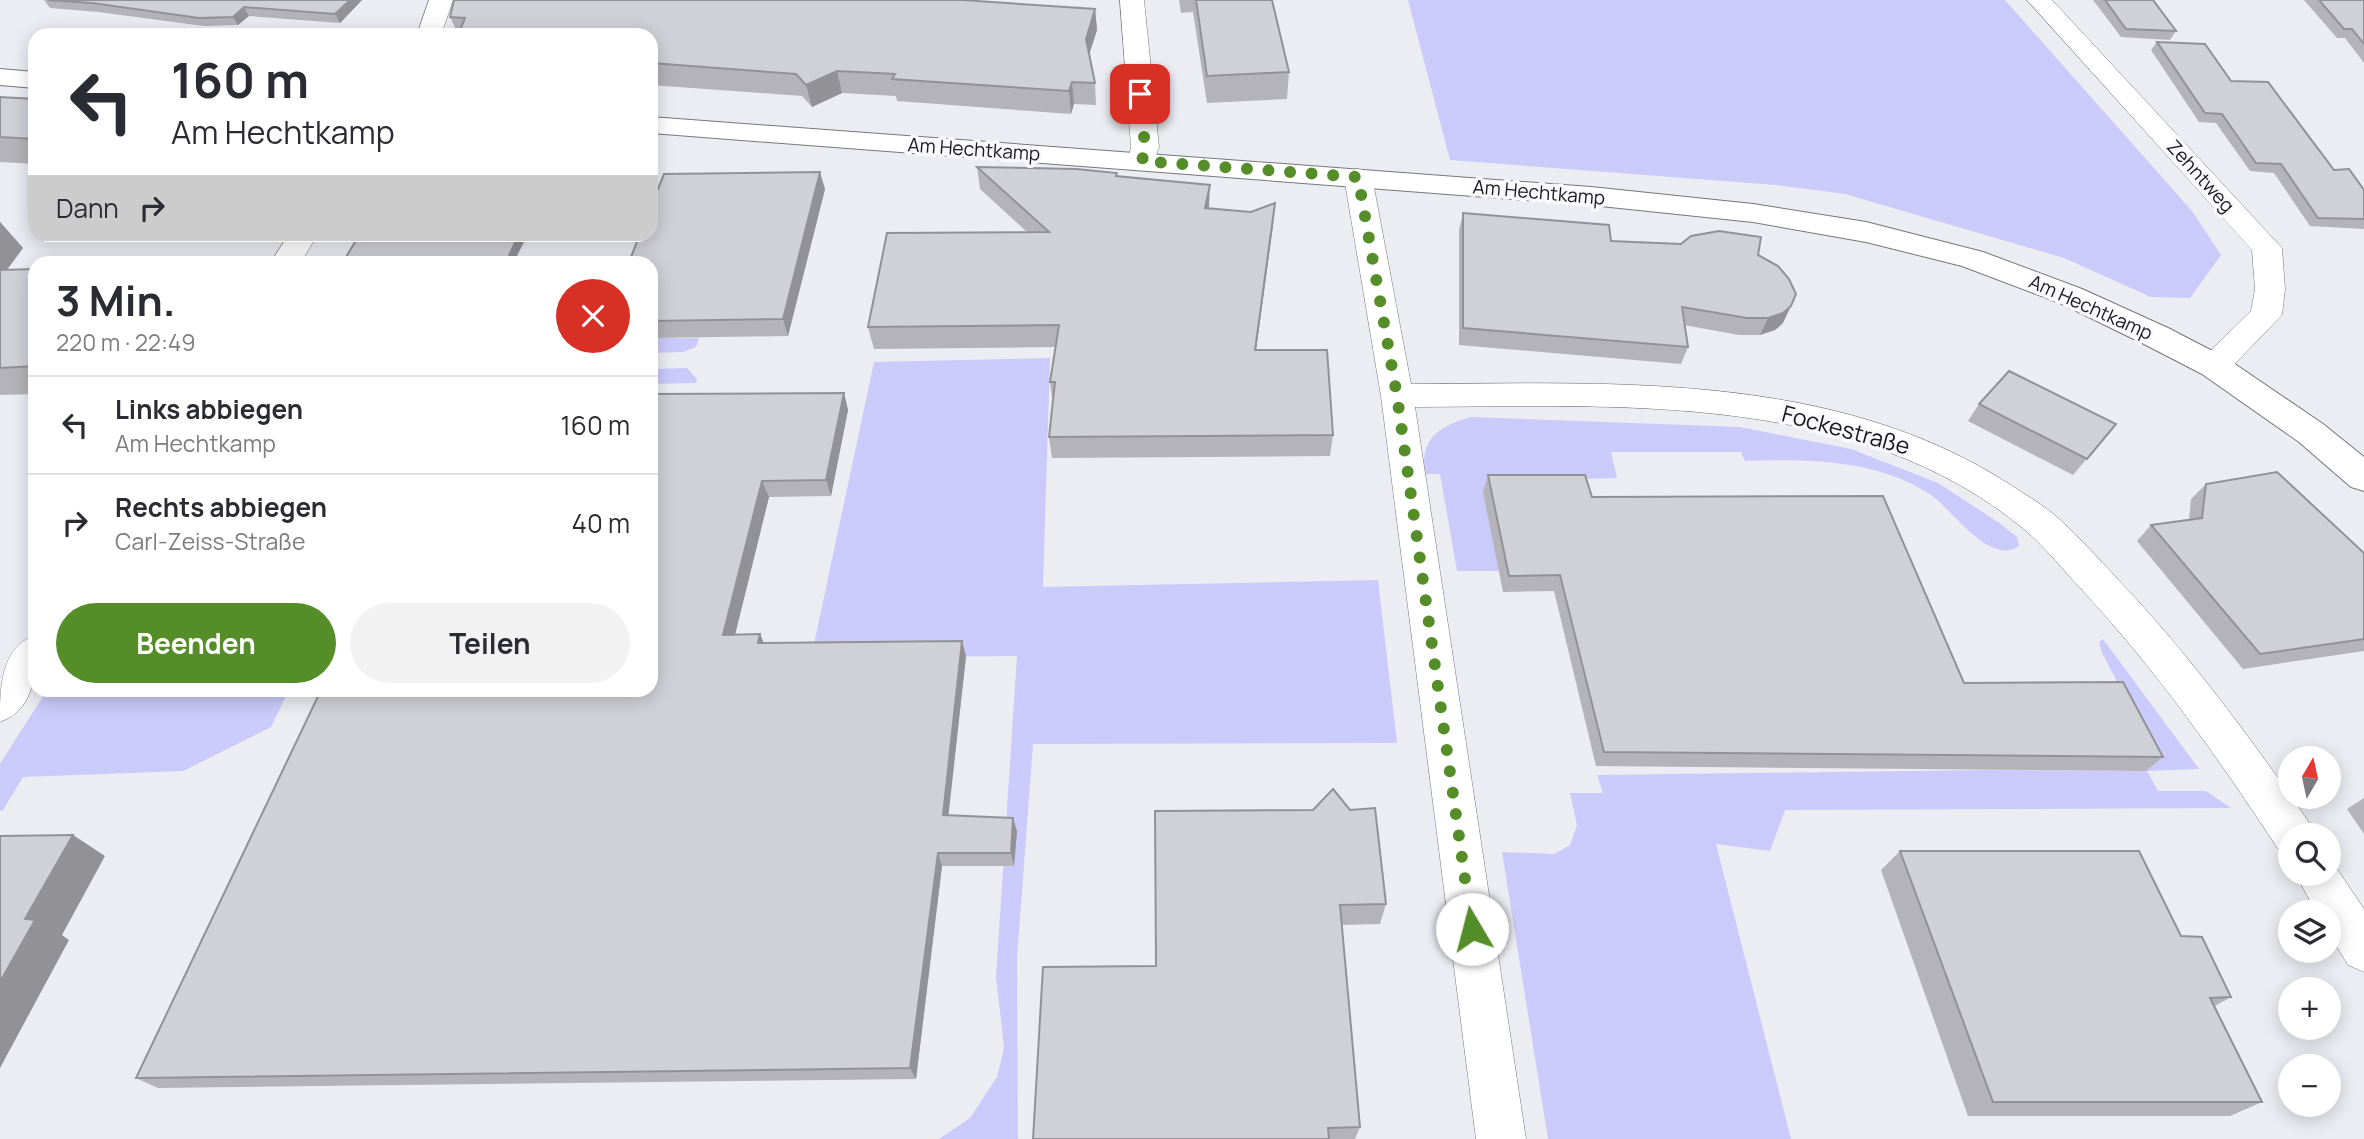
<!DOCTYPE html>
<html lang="de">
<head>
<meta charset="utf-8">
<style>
	:root { --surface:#fff; --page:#f2f2f3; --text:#2b2b33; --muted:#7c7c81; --line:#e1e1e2; --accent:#558d28 }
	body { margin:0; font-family:Manrope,sans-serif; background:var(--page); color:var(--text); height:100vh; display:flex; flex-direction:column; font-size:26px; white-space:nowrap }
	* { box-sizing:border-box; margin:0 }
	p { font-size:23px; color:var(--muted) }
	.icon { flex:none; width:38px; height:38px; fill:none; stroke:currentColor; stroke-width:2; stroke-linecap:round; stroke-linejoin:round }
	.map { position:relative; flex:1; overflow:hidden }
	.sheet { position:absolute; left:28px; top:256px; width:630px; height:441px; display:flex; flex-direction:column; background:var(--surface); border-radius:21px; box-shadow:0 4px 18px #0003 }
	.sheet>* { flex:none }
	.banner { position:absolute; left:28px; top:28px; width:630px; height:214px; border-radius:21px; box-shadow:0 4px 18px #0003; background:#fff; color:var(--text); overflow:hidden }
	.needle { width:46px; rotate:9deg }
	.fabs { position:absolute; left:2278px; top:746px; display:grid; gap:14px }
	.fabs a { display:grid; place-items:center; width:63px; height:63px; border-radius:50%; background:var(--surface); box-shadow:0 4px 18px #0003; font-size:35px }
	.pin { position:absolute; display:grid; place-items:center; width:60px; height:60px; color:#fff; margin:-30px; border-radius:14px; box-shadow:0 4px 10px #0006 }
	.me { position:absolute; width:77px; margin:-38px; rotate:352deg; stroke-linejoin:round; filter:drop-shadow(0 0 5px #0008) }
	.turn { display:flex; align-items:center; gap:24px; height:147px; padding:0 28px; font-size:32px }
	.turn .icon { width:91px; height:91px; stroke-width:2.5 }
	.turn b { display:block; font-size:49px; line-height:60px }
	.then { display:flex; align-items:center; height:66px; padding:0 28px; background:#0003; gap:14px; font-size:26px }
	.round { display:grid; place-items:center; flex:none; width:74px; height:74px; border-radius:37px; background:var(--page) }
	.head { display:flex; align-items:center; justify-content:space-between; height:119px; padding:0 28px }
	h1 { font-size:42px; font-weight:700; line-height:52px }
	.button { display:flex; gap:14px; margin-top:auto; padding:14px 28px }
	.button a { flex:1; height:80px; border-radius:42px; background:var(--accent); color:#fff; font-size:28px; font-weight:700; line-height:80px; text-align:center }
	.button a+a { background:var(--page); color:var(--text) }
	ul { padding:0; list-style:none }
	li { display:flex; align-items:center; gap:21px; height:98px; padding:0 28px; border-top:2px solid var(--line) }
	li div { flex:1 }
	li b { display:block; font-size:26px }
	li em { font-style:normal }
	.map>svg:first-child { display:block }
	.green { fill:#cacbfa }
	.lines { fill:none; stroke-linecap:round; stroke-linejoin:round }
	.minor-casing { stroke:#76767c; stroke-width:1 }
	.tertiary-casing { stroke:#76767c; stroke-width:2 }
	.minor { fill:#fff; fill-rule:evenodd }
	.tertiary { fill:#fff; fill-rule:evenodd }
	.wall { fill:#b3b3b9 }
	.shaded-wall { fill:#929296 }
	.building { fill:#d0d0d7; stroke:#929296; stroke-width:2 }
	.route { stroke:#558d28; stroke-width:12; stroke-dasharray:0 21.6 }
	.labels { text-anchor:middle; stroke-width:7; stroke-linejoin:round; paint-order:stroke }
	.far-street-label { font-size:19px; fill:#19191b; stroke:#fafafe }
	.street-label { font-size:23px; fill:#19191b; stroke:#fafafe }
</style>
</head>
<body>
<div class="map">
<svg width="2364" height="1139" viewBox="0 0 2364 1139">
	<rect width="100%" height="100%" fill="#ecedf3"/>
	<g class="green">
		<polygon points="1408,0 2005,0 2192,211 2221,255 2190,298 2151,297 2064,258 1845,194 1776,185 1450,160"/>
		<polygon points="651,338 699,338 696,347 683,352 651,353"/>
		<polygon points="1050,358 1043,587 1378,580 1397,743 1033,744 1017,958 1018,1139 939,1139 970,1118 997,1077 1004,1048 996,977 1017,656 811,658 874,362"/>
		<polygon points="687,368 697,379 696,383 651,384 651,369"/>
		<path d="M1471 417 1740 427 1851 449 1938 483 1998 522 2017 537 2019 546C1989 567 1951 507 1928 493 1874 459 1806 459 1745 461L1741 452H1611L1617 478 1577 479 1499 571H1457L1440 474H1425C1420 438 1439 426 1471 417Z"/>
		<polygon points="2103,639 2199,769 2147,771 2158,791 2206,791 2231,808 1785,810 1770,851 1716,844 1791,1139 1548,1139 1502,852 1554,854 1570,845 1577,825 1570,793 1603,793 1597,775 1982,770 2145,771 2118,683 2102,653 2099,642"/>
		<polygon points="47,690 289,690 271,727 183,771 23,777 3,810 0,811 0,764"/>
	</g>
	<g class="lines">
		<defs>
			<g id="minor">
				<polygon points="429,0 453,0 441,35 417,35"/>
				<polygon points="1120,0 1144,0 1159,147 1152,167 1142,169 1132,167 1128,161 1131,147"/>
				<polygon points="2027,0 2052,0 2282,248 2285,289 2282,315 2225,374 2214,377 2203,374 2198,366 2203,358 2251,311 2255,289 2252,250"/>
				<path d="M1358 169 1368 171 1372 177 1411 384C1611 383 1831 371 2006 482 2021 492 2037 501 2051 512 2073 530 2092 552 2112 573 2185 649 2248 734 2308 821L2314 835H2291V854L2278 849C2219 759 2157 671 2083 591 2064 571 2046 548 2025 530 1858 391 1619 406 1415 407L1526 1139H1476L1381 396 1344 177 1348 171Z"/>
				<polygon points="289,234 318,234 301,262 271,262"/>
				<path d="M35 635C35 669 38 708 0 722 0 688 0 648 35 635Z"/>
				<polygon points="2329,857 2364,909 2364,972 2348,965 2329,934 2329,912 2316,912 2295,873 2329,873"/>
			</g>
			<g id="tertiary">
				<polygon points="0,69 35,72 35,88 0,85"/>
				<polygon points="651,117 1591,187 1753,204 1866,222 1983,252 2082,289 2168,328 2226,358 2323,424 2364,457 2364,491 2351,487 2299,442 2202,374 2144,344 2060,303 1962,266 1866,242 1753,222 1591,205 651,133"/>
			</g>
		</defs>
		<use href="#minor" class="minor-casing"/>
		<use href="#tertiary" class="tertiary-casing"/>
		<use href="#minor" class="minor"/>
		<use href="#tertiary" class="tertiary"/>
	</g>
	<g class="wall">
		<polygon points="44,0 362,0 340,23 249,16 238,25 204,26 98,12 50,8"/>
		<polygon points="1179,0 1272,0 1289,72 1287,99 1207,103 1193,12 1181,13"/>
		<polygon points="2093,0 2153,0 2176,31 2170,40 2121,37"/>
		<polygon points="2304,0 2364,0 2364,63 2345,38 2337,38"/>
		<polygon points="1095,9 1097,30 1089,55 1095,83 1096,105 1074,104 1071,114 897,101 896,96 842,93 812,107 802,96 651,85 651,35 458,34 450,17"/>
		<polygon points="2157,42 2231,81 2334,170 2364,190 2364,229 2310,226 2274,173 2250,171 2216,123 2199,122 2151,50"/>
		<polygon points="0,97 35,99 35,164 0,162"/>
		<polygon points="977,167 1117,177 1209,208 1273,225 1256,350 1333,435 1330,456 1052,458 1049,437 1053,404 1050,382 1055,347 874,349 868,327 1027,232 980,189"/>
		<polygon points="825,189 788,336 651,338 651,262"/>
		<polygon points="1463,213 1611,241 1758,255 1783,323 1775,330 1760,335 1739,335 1684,325 1688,347 1681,364 1459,345 1459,230"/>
		<polygon points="0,222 23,248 7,270 35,269 35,394 0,395"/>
		<polygon points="844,393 848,410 831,496 769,497 735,635 764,643 962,641 966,656 948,815 1017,831 1014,866 942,866 916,1079 158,1088 136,1078 651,394"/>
		<polygon points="1979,404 2116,424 2073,475 1968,421"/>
		<polygon points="1488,475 1592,497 1964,683 2163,757 2146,771 1596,766 1554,591 1503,592 1483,492"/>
		<polygon points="2206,484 2364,553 2364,651 2243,669 2137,541 2151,525 2189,520 2191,499"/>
		<polygon points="2364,798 2364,834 2347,809"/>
		<polygon points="1155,811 1386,904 1380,924 1342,925 1360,1127 1355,1139 1033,1139 1156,966"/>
		<polygon points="1900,851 2181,936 2231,997 2215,1006 2262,1102 2230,1116 1968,1116 1881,870"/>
	</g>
	<g class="shaded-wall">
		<polygon points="350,0 362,0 340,23 335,14"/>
		<polygon points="244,7 249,16 238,25 233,17"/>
		<polygon points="1095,9 1097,30 1087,61 1086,39"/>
		<polygon points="837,71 842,93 812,107 806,85"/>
		<polygon points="1072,82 1074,104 1071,114 1069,91"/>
		<polygon points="820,172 825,189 788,336 783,319"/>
		<polygon points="1210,185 1209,206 1204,229 1205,208"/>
		<polygon points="1275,203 1273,225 1253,372 1255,350"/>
		<polygon points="0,222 23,248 0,279"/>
		<polygon points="519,234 528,234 514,262 506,262"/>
		<polygon points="1791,306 1783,323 1775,330 1760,335 1768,318"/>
		<polygon points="844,393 848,410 831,496 826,480"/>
		<polygon points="762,481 769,497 731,651 723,635"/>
		<polygon points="760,634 767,650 758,643"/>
		<polygon points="962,641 966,656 947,829 943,815"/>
		<polygon points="1013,818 1017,831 1014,866 1011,853"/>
		<polygon points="73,835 105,856 62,935 69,940 0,1068 0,982 25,919"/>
		<polygon points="938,853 942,866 916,1079 910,1068"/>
	</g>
	<g class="building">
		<polygon points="48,0 350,0 335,14 244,7 233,17 199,18 92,3"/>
		<polygon points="454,0 962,0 1095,9 1086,39 1095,83 1072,82 1069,91 892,79 895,74 837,71 806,85 796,74 651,63 651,35 458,35 465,18 450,17"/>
		<polygon points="1196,0 1272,0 1289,72 1207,76"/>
		<polygon points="2105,0 2153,0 2176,31 2126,29"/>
		<polygon points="2319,0 2364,0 2364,44 2352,29 2344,29"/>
		<polygon points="2157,42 2205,44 2231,81 2268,82 2334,170 2349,169 2364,190 2364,219 2318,218 2281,164 2256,163 2222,114 2205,113"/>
		<polygon points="0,97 35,99 35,139 0,137"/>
		<polygon points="977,167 1076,169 1117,173 1116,176 1210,185 1205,208 1251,212 1275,203 1255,350 1327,350 1333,435 1049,437 1055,382 1050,382 1059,325 868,327 887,233 1049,232"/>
		<polygon points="820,172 783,319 651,321 651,262 629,262 640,234 651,234 651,206 664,174"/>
		<polygon points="1463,213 1609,225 1611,241 1681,244 1691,236 1719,231 1761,237 1758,255 1778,266 1789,279 1796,294 1791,306 1783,313 1768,318 1747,318 1682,307 1688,347 1463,328"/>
		<polygon points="360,234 519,234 506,262 343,262"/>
		<polygon points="35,269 35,366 0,368 0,270"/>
		<polygon points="2009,371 2116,424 2087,459 1979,404"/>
		<polygon points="844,393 826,480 762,481 723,635 760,634 758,643 962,641 943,815 1013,818 1011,853 938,853 910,1068 136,1078 321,690 651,690 651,394"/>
		<polygon points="2277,472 2364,553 2364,639 2260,654 2151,525 2202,518 2206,484"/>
		<polygon points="1488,475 1585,475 1592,497 1883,496 1964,683 2123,682 2163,757 1604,752 1560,575 1509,576"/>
		<polygon points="1333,789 1350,810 1375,808 1386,904 1340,905 1360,1127 1328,1128 1329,1139 1033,1139 1043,967 1156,966 1155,811 1313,810"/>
		<polygon points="73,835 25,919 35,920 0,982 0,836"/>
		<polygon points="1900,851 2139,851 2181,936 2202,937 2231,997 2210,998 2262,1102 1993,1102"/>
	</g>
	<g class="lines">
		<polyline class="route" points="1140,94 1145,147 1142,161 1358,177 1397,396 1472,929"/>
	</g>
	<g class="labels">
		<g class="far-street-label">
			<text transform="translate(974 149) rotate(4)" y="7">Am Hechtkamp</text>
			<text transform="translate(2201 176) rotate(48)" y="7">Zehntweg</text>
			<text transform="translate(1539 192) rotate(5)" y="7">Am Hechtkamp</text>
			<text transform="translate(2091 307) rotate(24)" y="7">Am Hechtkamp</text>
		</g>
		<g class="street-label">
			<text transform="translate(1846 430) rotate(15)" y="8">Fockestraße</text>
		</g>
	</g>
</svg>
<div class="fabs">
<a><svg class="needle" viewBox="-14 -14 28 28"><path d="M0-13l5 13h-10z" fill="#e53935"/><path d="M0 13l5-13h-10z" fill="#7c7c81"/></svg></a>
<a><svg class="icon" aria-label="search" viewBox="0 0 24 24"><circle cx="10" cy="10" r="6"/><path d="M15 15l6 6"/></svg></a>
<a><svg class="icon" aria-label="layers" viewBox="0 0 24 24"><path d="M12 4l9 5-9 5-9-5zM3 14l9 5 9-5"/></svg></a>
<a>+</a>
<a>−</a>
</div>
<div class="pin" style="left:1140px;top:94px;background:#d93025"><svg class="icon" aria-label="arrive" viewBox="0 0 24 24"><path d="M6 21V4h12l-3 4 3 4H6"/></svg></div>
<svg class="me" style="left:1472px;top:929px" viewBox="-20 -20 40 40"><circle r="19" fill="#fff"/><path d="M0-13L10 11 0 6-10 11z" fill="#558d28"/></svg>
<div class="banner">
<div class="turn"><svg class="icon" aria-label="left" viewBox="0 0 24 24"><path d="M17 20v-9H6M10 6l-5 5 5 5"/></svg><div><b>160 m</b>Am Hechtkamp</div></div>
<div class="then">Dann<svg class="icon" aria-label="right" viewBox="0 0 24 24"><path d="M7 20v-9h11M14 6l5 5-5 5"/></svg></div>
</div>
<section class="sheet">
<div class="head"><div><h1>3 Min.</h1><p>220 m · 22:49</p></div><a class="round" style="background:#d93025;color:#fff"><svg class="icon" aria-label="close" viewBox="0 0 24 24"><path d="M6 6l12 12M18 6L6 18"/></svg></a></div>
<ul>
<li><svg class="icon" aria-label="left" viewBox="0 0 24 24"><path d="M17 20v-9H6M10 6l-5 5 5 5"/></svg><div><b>Links abbiegen</b><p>Am Hechtkamp</p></div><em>160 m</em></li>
<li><svg class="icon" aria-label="right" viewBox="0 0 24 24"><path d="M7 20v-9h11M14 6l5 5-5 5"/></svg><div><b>Rechts abbiegen</b><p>Carl-Zeiss-Straße</p></div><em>40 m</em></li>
</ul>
<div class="button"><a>Beenden</a><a>Teilen</a></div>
</section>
</div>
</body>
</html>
